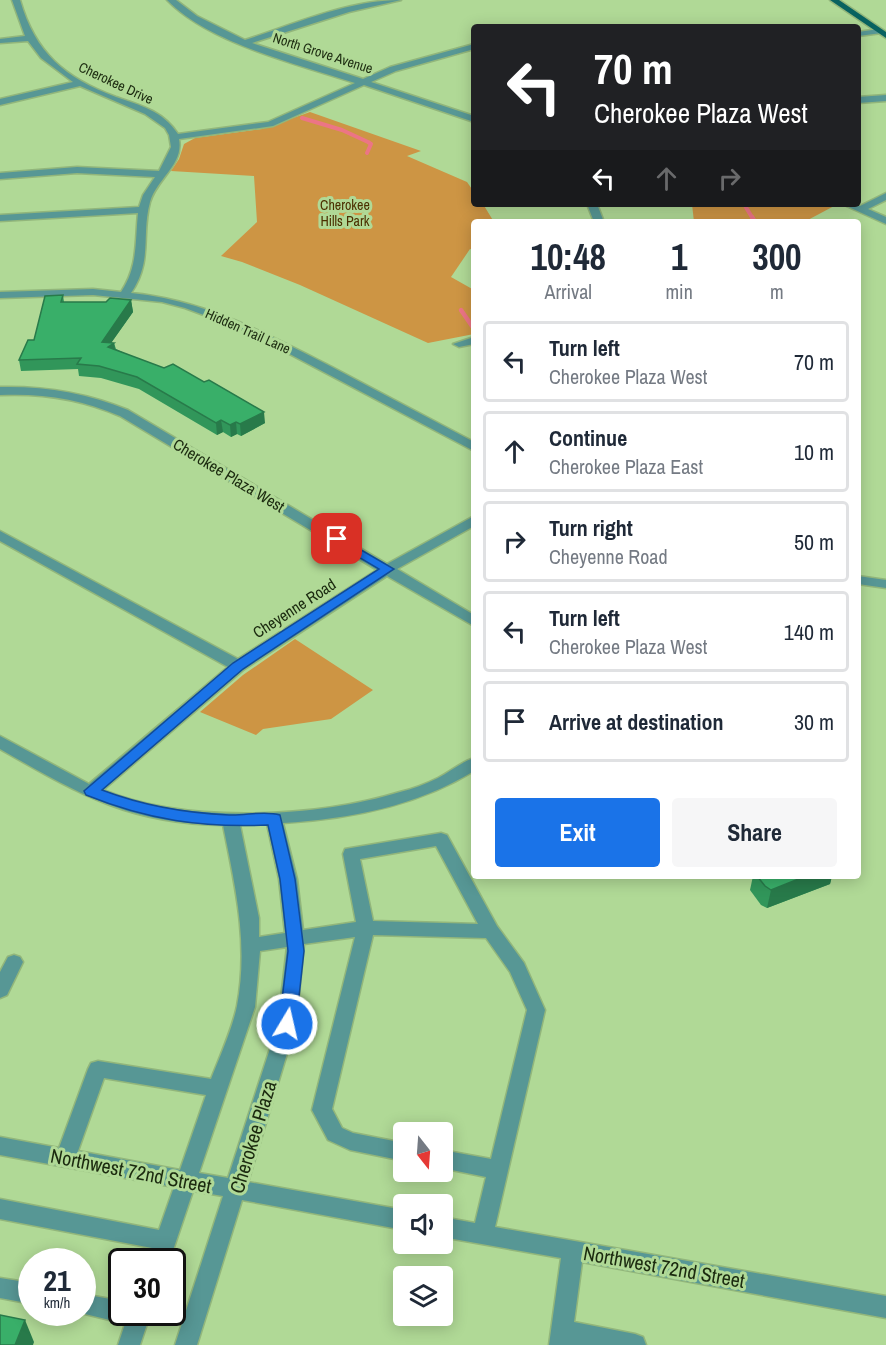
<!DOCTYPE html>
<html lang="en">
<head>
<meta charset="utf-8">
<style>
	:root { --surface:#fff; --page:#f6f6f7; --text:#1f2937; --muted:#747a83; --line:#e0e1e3; --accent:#1a73e8 }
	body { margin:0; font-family:"Archivo Narrow",sans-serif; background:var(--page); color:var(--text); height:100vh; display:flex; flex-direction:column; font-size:22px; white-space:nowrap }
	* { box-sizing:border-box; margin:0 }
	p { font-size:20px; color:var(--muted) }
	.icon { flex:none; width:33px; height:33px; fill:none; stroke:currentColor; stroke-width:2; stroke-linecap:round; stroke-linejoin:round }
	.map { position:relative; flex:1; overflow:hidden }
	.drawer { position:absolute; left:471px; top:219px; width:390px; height:660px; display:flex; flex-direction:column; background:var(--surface); border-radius:6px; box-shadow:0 3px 15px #0003 }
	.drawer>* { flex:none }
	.top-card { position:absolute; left:471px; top:24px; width:390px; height:183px; border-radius:6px; box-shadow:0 3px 15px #0003; background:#202124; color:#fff; overflow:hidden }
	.needle { width:39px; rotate:163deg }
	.fabs { position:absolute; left:393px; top:1122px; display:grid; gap:12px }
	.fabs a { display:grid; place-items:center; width:60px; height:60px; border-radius:6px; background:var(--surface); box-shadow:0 3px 15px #0003; font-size:30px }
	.speed { position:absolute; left:18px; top:1248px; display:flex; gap:12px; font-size:30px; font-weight:700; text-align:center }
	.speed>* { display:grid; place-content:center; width:78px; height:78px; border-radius:50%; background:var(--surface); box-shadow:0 3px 15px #0003; line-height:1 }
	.speed small { font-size:15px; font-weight:400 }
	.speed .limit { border:3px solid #111; border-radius:9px; background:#fff; color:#111 }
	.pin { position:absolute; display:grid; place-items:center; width:51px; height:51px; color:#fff; margin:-26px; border-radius:12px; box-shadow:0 3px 9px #0006 }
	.me { position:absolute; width:66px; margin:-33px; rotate:9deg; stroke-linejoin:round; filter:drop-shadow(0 0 4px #0008) }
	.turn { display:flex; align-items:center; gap:21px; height:126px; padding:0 24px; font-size:27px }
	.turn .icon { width:78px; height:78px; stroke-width:2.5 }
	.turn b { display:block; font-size:42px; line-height:51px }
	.lanes { display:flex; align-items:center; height:57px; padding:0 24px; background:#0003; justify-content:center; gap:30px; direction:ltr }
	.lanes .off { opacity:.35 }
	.eta { display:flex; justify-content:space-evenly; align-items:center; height:102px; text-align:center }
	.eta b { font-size:36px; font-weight:700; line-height:42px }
	.action { display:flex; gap:12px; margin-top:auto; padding:12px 24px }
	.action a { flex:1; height:69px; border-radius:6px; background:var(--accent); color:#fff; font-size:24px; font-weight:700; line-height:69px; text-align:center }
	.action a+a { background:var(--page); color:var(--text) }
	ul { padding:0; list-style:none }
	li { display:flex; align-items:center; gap:18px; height:81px; margin:0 12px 9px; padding:0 12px; border:3px solid var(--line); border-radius:6px }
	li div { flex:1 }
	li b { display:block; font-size:22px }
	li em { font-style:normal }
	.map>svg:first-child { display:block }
	.green { fill:#cd9544 }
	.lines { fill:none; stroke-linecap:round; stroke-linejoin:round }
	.stream-far1 { stroke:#ec7585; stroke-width:4 }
	.stream { stroke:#ec7585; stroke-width:4.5 }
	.minor-casing { stroke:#92b67b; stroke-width:3 }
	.major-casing { stroke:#92b67b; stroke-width:3 }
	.minor { fill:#579795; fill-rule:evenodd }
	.major { fill:#086260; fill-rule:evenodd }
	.wall { fill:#31965a }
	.shaded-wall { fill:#287a4a }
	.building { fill:#39af69; stroke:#287a4a; stroke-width:1.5 }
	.route { fill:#1a73e8; stroke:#114b97; stroke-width:1.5 }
	.labels { text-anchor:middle; stroke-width:6; stroke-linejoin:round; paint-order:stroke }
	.far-street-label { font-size:14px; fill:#1b2a0f; stroke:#b0d996 }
	.far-park-label { font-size:14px; fill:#4b2f00; stroke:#b0d996 }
	.street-label { font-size:16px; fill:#1b2a0f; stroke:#b0d996 }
	.near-street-label { font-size:20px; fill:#1b2a0f; stroke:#b0d996 }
</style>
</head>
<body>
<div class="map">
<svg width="886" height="1345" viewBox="0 0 886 1345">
	<rect width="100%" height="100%" fill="#b0d996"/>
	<g class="green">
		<polygon points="310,112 421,151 407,156 467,182 474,192 474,204 483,204 494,222 474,222 474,250 470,249 451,277 474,290 474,334 428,343 300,285 242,262 221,256 257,222 254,176 171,171 179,159 184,144 195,138 262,129"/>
		<polygon points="692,204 834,204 836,205 804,222 694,222"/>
		<polygon points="295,639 373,690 331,719 263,729 256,735 200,712 243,675"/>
	</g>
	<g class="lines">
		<g class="stream-far1">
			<polyline points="302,118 342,130 368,142 371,144 367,153"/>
			<polyline points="744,204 753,219"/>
		</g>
		<g class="stream">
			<polyline points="752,217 755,222"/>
			<polyline points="461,310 474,329"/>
		</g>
		<defs>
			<g id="minor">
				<path d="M12 0H20C35 53 65 78 116 97 140 105 163 111 178 134L268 122 355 83C298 64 210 44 167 0H176L197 16 245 40C295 24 348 0 401 0L349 12 252 43 363 79 390 67 474 44V49L396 71 371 82 474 116V122L364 85 273 126 179 139C184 165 157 178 150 202 141 235 153 261 131 293 205 300 267 334 332 367 379 392 427 417 474 442V451L244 330 185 308 162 302 93 295 0 298V292L93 289 121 292C138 267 135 242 138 213L0 221V215L139 207 143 195 155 177 77 173 0 179V173L77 167 159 171 171 147 169 135 165 128 145 114 80 86 0 105V99L73 82 41 58 28 41 0 43V39L25 36Z"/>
				<polygon points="879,29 883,31 882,33 858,36 858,32"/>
				<polygon points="886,95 886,101 858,103 858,97"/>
				<polygon points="886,193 886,200 868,209 886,217 886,224 842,204 860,206"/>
				<polygon points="587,204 597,204 604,222 594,222"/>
				<polygon points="474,337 474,344 459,347 453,344"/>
				<path d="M0 387C45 386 87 393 128 410L387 564 474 516V526L397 569 474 615V626L387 576 243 670 103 790C185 824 315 818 400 792 412 789 426 784 438 778 450 772 461 762 474 758V771C417 806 350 819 283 823L297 879 303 930 356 922 343 854 345 849 441 833 447 835 497 926 524 963 545 1010 495 1227 886 1296V1318L582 1262 574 1322 635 1334 643 1337 646 1345H549L561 1258 442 1237V1217L475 1223 486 1177 442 1168V1150L491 1159 527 1010 510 972 486 938 373 935 332 1109 342 1128 353 1133 404 1143V1161L350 1150 328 1140 312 1110 355 937 304 944 296 1024 248 1182 404 1210V1230L242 1200 197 1345H175L223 1196 193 1191 169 1262H148L152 1248 0 1219V1199L159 1230 174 1187 0 1155V1137L59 1148 88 1069 91 1063 98 1061 211 1079C220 1056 232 1030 237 1006 249 944 235 885 223 825 129 824 79 794 0 749V736L89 784 228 667 0 541V531L238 659 377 570 120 416C81 399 42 393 0 395ZM267 824 279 879 285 933 259 937V918L240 825ZM436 846 478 924 373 921 360 859ZM287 947 278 1024 228 1178 199 1173 255 1007 260 951ZM104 1078 206 1095 180 1170 78 1151Z"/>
				<polygon points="858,576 886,580 886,588 858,584"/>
				<polygon points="14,955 20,957 23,962 7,995 0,998 0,972 8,957"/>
				<polygon points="0,1278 32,1283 32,1304 0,1298"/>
				<polygon points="82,1294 122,1301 122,1312 151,1312 140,1345 118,1345 126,1321 122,1323 77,1312 82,1312"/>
			</g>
			<polygon id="major" points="830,0 839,0 886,32 886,38"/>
		</defs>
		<use href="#minor" class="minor-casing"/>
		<use href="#major" class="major-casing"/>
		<use href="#minor" class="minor"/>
		<use href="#major" class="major"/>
	</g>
	<g class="wall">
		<polygon points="63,295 64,302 106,302 131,300 133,312 111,343 114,343 116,349 265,423 241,436 237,434 231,437 223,432 217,435 139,389 101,378 79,376 78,369 21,371 19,360 34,340"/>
		<polygon points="753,876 832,876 830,884 767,908 761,905 750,890"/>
	</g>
	<g class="shaded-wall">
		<polygon points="131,300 133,312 104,353 102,342"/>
		<polygon points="114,343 116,355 108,347"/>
		<polygon points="264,412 265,423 241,436 240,424"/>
		<polygon points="221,420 223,432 217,435 216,423"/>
		<polygon points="236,422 237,434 231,437 230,425"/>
		<polygon points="806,876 832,876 830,884 767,908 771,890"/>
		<polygon points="25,1320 34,1342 33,1345 15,1345"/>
	</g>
	<g class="building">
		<polygon points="63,295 61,302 106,302 110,298 131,300 102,342 114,343 108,347 164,368 173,364 204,382 209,380 264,412 240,424 236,422 230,425 221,420 216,423 137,377 99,366 77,364 81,358 19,360 28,340 34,340 45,296"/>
		<polygon points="757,876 806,876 771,890 765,886"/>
		<polygon points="0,1315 25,1320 15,1345 0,1345"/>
	</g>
	<path class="route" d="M337 536 394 569 243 669 102 790C144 806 185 813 229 815 245 816 264 810 280 815L295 879 304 951 296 1024 293 1029H281L279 1024 288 951 280 879 268 825C202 828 148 820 86 795L84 791 233 663 379 569 333 542 331 539Z"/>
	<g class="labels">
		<g class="far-street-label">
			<text transform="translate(323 53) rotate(18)" y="5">North Grove Avenue</text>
			<text transform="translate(116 83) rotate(25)" y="5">Cherokee Drive</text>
			<text transform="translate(248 331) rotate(24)" y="5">Hidden Trail Lane</text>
		</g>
		<g class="far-park-label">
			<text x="345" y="210">Cherokee<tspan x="345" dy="16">Hills Park</tspan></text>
		</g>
		<g class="street-label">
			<text transform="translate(229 475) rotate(31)" y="6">Cherokee Plaza West</text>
			<text transform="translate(294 608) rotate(-33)" y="6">Cheyenne Road</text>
		</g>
		<g class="near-street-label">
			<text transform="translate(253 1137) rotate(-73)" y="7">Cherokee Plaza</text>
			<text transform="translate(131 1171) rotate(11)" y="7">Northwest 72nd Street</text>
			<text transform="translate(664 1267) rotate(10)" y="7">Northwest 72nd Street</text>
		</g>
	</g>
</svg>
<div class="fabs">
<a><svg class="needle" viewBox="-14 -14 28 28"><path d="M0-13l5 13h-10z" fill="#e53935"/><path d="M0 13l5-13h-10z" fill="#747a83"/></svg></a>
<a><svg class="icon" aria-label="sound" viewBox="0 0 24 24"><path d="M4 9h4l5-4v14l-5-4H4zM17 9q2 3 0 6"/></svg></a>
<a><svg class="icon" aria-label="layers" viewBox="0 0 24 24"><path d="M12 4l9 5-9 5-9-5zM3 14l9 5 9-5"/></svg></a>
</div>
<div class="speed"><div>21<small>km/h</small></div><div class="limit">30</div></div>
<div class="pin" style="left:337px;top:539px;background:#d93025"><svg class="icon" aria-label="arrive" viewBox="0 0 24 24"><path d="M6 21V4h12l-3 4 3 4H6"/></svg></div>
<svg class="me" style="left:287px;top:1024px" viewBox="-20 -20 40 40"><circle r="17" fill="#1a73e8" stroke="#fff" stroke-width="3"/><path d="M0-11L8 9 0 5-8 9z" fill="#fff"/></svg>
<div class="top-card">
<div class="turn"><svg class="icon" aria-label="left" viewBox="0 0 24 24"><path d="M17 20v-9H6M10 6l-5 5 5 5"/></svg><div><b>70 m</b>Cherokee Plaza West</div></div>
<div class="lanes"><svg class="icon" aria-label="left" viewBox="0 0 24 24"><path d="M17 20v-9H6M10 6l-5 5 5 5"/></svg><svg class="icon off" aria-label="ahead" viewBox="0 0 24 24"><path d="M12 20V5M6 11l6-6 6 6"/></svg><svg class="icon off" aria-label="right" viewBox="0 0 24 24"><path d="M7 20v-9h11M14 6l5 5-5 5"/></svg></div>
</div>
<section class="drawer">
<div class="eta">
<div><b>10:48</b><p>Arrival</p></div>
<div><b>1</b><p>min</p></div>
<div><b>300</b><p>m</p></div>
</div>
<ul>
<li><svg class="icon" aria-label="left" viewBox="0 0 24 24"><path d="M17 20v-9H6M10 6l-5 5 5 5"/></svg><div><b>Turn left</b><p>Cherokee Plaza West</p></div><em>70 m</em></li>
<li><svg class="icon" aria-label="ahead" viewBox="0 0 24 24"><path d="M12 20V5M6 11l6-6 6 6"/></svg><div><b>Continue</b><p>Cherokee Plaza East</p></div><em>10 m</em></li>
<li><svg class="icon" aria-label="right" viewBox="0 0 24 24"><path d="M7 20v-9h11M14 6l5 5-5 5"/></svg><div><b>Turn right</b><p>Cheyenne Road</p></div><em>50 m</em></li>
<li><svg class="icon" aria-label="left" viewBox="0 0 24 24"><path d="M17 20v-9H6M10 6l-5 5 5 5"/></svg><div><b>Turn left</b><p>Cherokee Plaza West</p></div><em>140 m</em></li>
<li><svg class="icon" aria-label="arrive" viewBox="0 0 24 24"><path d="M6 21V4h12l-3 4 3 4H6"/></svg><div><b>Arrive at destination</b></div><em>30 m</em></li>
</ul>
<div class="action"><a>Exit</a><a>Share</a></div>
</section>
</div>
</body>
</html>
